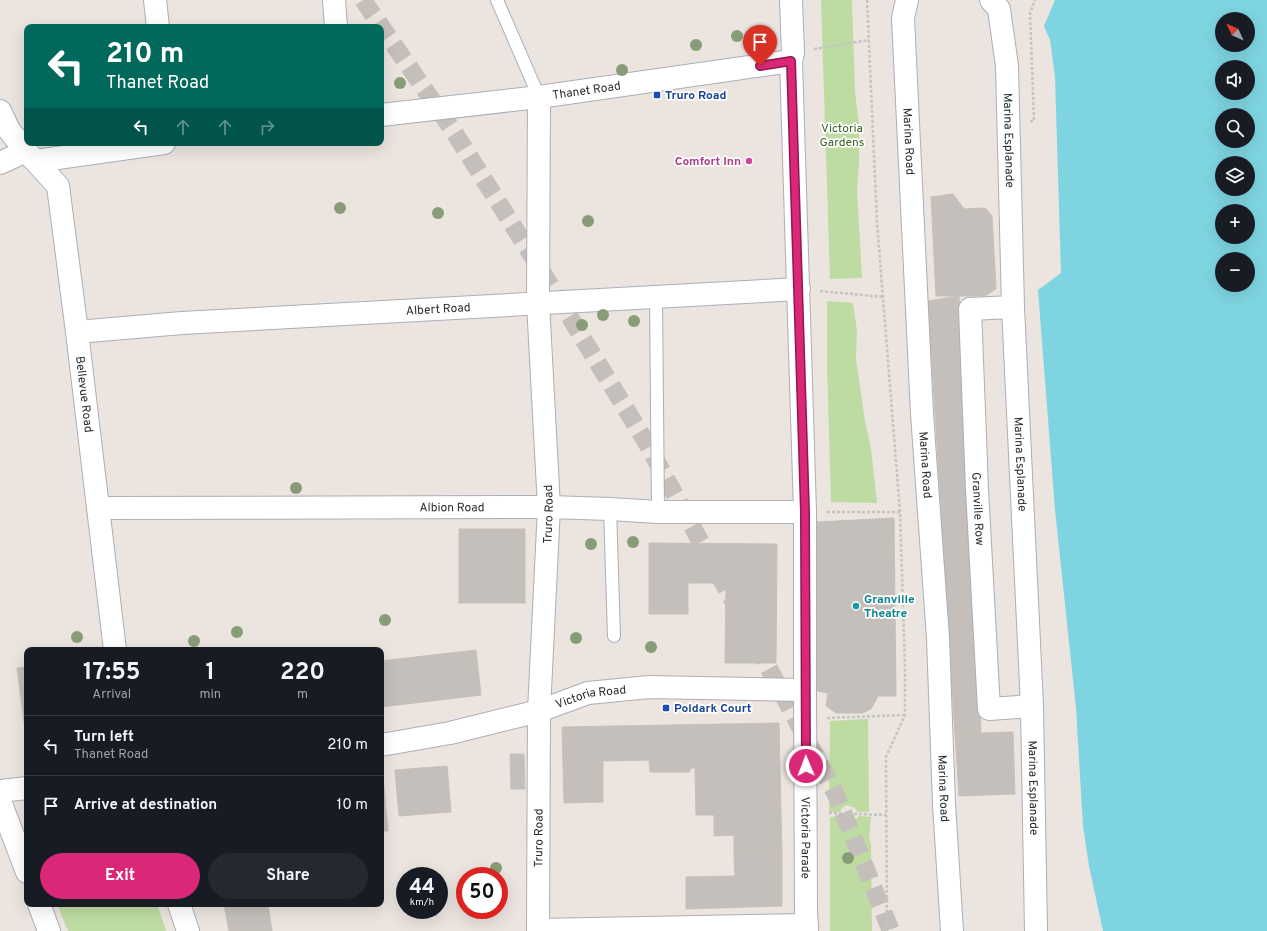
<!DOCTYPE html>
<html lang="en">
<head>
<meta charset="utf-8">
<style>
	:root { --surface:#171b24; --page:#242831; --text:#f1f3f6; --muted:#9ea1a6; --line:#363941; --accent:#db2777 }
	body { margin:0; font-family:Overpass,sans-serif; background:var(--page); color:var(--text); height:100vh; display:flex; flex-direction:column; font-size:15px; white-space:nowrap }
	* { box-sizing:border-box; margin:0 }
	p { font-size:13px; color:var(--muted) }
	.icon { flex:none; width:22px; height:22px; fill:none; stroke:currentColor; stroke-width:2; stroke-linecap:round; stroke-linejoin:round }
	.map { position:relative; flex:1; overflow:hidden }
	.panel { position:absolute; left:24px; top:647px; width:360px; height:260px; display:flex; flex-direction:column; background:var(--surface); border-radius:8px; box-shadow:0 4px 16px #0002 }
	.panel>* { flex:none }
	.banner { position:absolute; left:24px; top:24px; width:360px; height:122px; border-radius:8px; box-shadow:0 4px 16px #0002; background:#00695c; color:#fff; overflow:hidden }
	.needle { width:26px; rotate:314deg }
	.buttons { position:absolute; left:1215px; top:12px; display:grid; gap:8px }
	.buttons a { display:grid; place-items:center; width:40px; height:40px; border-radius:50%; background:var(--surface); box-shadow:0 4px 16px #0002; font-size:20px }
	.speed { position:absolute; left:396px; top:867px; display:flex; gap:8px; font-size:20px; font-weight:700; text-align:center }
	.speed>* { display:grid; place-content:center; width:52px; height:52px; border-radius:50%; background:var(--surface); box-shadow:0 4px 16px #0002; line-height:1 }
	.speed small { font-size:10px; font-weight:400 }
	.speed .limit { border:6px solid #d22; background:#fff; color:#111 }
	.pin { position:absolute; display:grid; place-items:center; width:34px; height:34px; color:#fff; margin:-41px -17px; border-radius:50% 50% 50% 0; rotate:-45deg; box-shadow:0 0 4px #0007 }
	.pin .icon { rotate:45deg }
	.me { position:absolute; width:44px; margin:-22px; rotate:359deg; stroke-linejoin:round; filter:drop-shadow(0 0 3px #0008) }
	.turn { display:flex; align-items:center; gap:14px; height:84px; padding:0 16px; font-size:18px }
	.turn .icon { width:52px; height:52px; stroke-width:2.5 }
	.turn b { display:block; font-size:28px; line-height:34px }
	.lanes { display:flex; align-items:center; height:38px; padding:0 16px; background:#0003; justify-content:center; gap:20px; direction:ltr }
	.lanes .off { opacity:.35 }
	.eta { display:flex; justify-content:space-evenly; align-items:center; height:68px; text-align:center }
	.eta b { font-size:24px; font-weight:700; line-height:28px }
	.cta { display:flex; gap:8px; margin-top:auto; padding:8px 16px }
	.cta a { flex:1; height:46px; border-radius:24px; background:var(--accent); color:#fff; font-size:16px; font-weight:700; line-height:46px; text-align:center }
	.cta a+a { background:var(--page); color:var(--text) }
	ul { padding:0; list-style:none }
	li { display:flex; align-items:center; gap:12px; height:60px; padding:0 16px; border-top:1px solid var(--line) }
	li div { flex:1 }
	li b { display:block; font-size:15px }
	li em { font-style:normal }
	.map>svg:first-child { display:block }
	.green { fill:#bedca2 }
	.water { fill:#7ed5e1; fill-rule:evenodd }
	.building { fill:#c4bfba; stroke:#c7c0b9 }
	.lines { fill:none; stroke-linecap:round; stroke-linejoin:round }
	.pedestrian-tunnel { stroke:#c5bfbb; stroke-width:18; stroke-dasharray:18 9; stroke-linecap:butt }
	.service-casing { stroke:#abafb6; stroke-width:14 }
	.minor-casing { stroke:#abafb6; stroke-width:24 }
	.tertiary-casing { stroke:#abafb6; stroke-width:24 }
	.secondary-casing { stroke:#abafb6; stroke-width:24 }
	.path { stroke:#c4c4c4; stroke-width:2.5; stroke-dasharray:3 2; stroke-linecap:butt }
	.service { stroke:#fff; stroke-width:12 }
	.minor { stroke:#fff; stroke-width:22 }
	.tertiary { stroke:#fff; stroke-width:22 }
	.secondary { stroke:#fff; stroke-width:22 }
	.tree { fill:#899c78 }
	.route-casing { stroke:#8e194d; stroke-width:10 }
	.route { stroke:#db2777; stroke-width:7 }
	.transit-dot { fill:#1a4fb4; stroke:#fff; stroke-width:1.5 }
	.hotel-dot { fill:#d1479c; stroke:#fff; stroke-width:1.5 }
	.culture-dot { fill:#0f9aa8; stroke:#fff; stroke-width:1.5 }
	.labels { text-anchor:middle; stroke-width:3.5; stroke-linejoin:round; paint-order:stroke }
	.street-label { font-size:12px; fill:#2b2b2b; stroke:#fff }
	.transit-label { font-size:12px; font-weight:bold; fill:#164399; stroke:#fff; text-anchor:start }
	.park-label { font-size:12px; fill:#386123; stroke:#fff }
	.hotel-label { font-size:12px; font-weight:bold; fill:#b23c85; stroke:#fff; text-anchor:end }
	.culture-label { font-size:12px; font-weight:bold; fill:#0d838f; stroke:#fff; text-anchor:start }
</style>
</head>
<body>
<div class="map">
<svg width="1267" height="931" viewBox="0 0 1267 931">
	<rect width="100%" height="100%" fill="#ebe4df"/>
	<g class="green">
		<polygon points="821,0 852,0 855,92 859,124 859,163 857,190 862,278 830,279"/>
		<polygon points="827,301 853,303 857,331 856,359 865,421 871,449 877,503 831,502 827,364"/>
		<polygon points="868,719 869,812 857,812 855,808 846,805 842,808 840,812 829,812 830,721"/>
		<path d="M841 816C846 825 853 823 859 816L871 817 869 838 871 845 872 931H830V817Z"/>
		<polygon points="57,904 157,904 166,931 68,931"/>
	</g>
	<path class="water" d="M1055 0H1267V931H1103L1089 866 1083 826 1076 708 1055 510 1038 290 1061 273 1055 77 1050 40 1044 26ZM1222 19H1248V45H1222ZM1222 67H1248V93H1222ZM1222 115H1248V141H1222ZM1222 163H1248V189H1222ZM1222 211H1248V237H1222ZM1222 259H1248V285H1222Z"/>
	<g class="building">
		<polygon points="953,194 964,209 985,208 992,216 996,289 985,296 936,296 931,197"/>
		<polygon points="959,296 981,733 955,734 928,301"/>
		<polygon points="894,518 896,696 878,696 871,709 862,713 836,713 826,706 828,693 817,691 817,522"/>
		<rect x="459" y="529" width="66" height="74"/>
		<polygon points="649,543 777,544 776,663 725,663 726,583 688,583 688,614 649,614"/>
		<polygon points="476,650 481,695 381,707 381,661"/>
		<polygon points="27,667 27,744 17,668"/>
		<polygon points="779,723 782,856 734,856 734,835 714,836 714,815 696,815 695,768 691,768 689,772 650,772 649,760 603,761 603,802 564,803 562,727"/>
		<polygon points="1013,732 1015,794 959,796 955,734"/>
		<polygon points="510,754 524,754 525,789 511,789"/>
		<polygon points="447,766 451,812 399,816 395,770"/>
		<polygon points="381,777 383,777 388,831 381,831"/>
		<polygon points="734,856 782,856 782,906 686,909 686,877 735,876"/>
		<polygon points="224,904 268,904 272,931 229,931"/>
	</g>
	<g class="lines">
		<polyline class="pedestrian-tunnel" points="363,0 454,132 546,278 646,442 739,612 836,795 891,931"/>
		<defs>
			<g id="service">
				<polyline points="497,0 539,97"/>
				<polyline points="656,297 658,512"/>
				<polyline points="610,509 614,636"/>
			</g>
			<g id="minor">
				<polyline points="155,0 158,27"/>
				<polyline points="334,0 336,27"/>
				<polyline points="791,0 793,53 791,61 805,512 805,690"/>
				<path id="s1" d="M907 0 903 18 922 414 938 638 944 804 952 931"/>
				<path id="s2" d="M991 0 999 9 1007 66 1013 307 1032 706 1036 931"/>
				<path id="s3" d="M381 115 539 97 791 61"/>
				<polyline points="36,161 164,143"/>
				<path id="s4" d="M0 163 26 151 58 186 77 332 115 650"/>
				<path id="s5" d="M1013 307 970 309 977 489 989 709 1032 706"/>
				<path id="s6" d="M77 332 182 323 799 289"/>
				<path id="s7" d="M99 508 549 507 610 509 658 512H805"/>
				<polyline points="0,801 27,872"/>
				<polyline points="39,904 49,931"/>
				<polyline points="179,904 188,931"/>
				<polyline points="538,930 807,925"/>
				<path id="s8" d="M538 931 539 711 549 507 538 303 539 97"/>
			</g>
			<polyline id="tertiary" points="0,111 9,130 26,151"/>
			<g id="secondary">
				<path id="s9" d="M381 745 450 733 539 711 588 693 649 687 805 690 806 910 807 931"/>
				<polyline points="0,791 27,788"/>
			</g>
		</defs>
		<use href="#service" class="service-casing"/>
		<use href="#minor" class="minor-casing"/>
		<use href="#tertiary" class="tertiary-casing"/>
		<use href="#secondary" class="secondary-casing"/>
		<g class="path">
			<polyline points="867,0 877,222 900,512 905,668 905,715 886,757 887,931"/>
			<polyline points="814,49 869,40"/>
			<polyline points="1030,121 1034,121 1030,13 1035,0"/>
			<polyline points="820,291 884,297"/>
			<polyline points="827,512 900,512"/>
			<polyline points="827,718 904,715"/>
			<polyline points="829,813 886,815"/>
		</g>
		<use href="#service" class="service"/>
		<use href="#minor" class="minor"/>
		<use href="#tertiary" class="tertiary"/>
		<use href="#secondary" class="secondary"/>
	</g>
	<g class="tree">
		<circle cx="737" cy="36" r="6"/>
		<circle cx="696" cy="45" r="6"/>
		<circle cx="622" cy="70" r="6"/>
		<circle cx="400" cy="83" r="6"/>
		<circle cx="340" cy="208" r="6"/>
		<circle cx="438" cy="213" r="6"/>
		<circle cx="588" cy="221" r="6"/>
		<circle cx="603" cy="315" r="6"/>
		<circle cx="634" cy="321" r="6"/>
		<circle cx="582" cy="325" r="6"/>
		<circle cx="296" cy="488" r="6"/>
		<circle cx="633" cy="542" r="6"/>
		<circle cx="591" cy="544" r="6"/>
		<circle cx="385" cy="620" r="6"/>
		<circle cx="237" cy="632" r="6"/>
		<circle cx="77" cy="637" r="6"/>
		<circle cx="576" cy="638" r="6"/>
		<circle cx="194" cy="641" r="6"/>
		<circle cx="651" cy="647" r="6"/>
		<circle cx="848" cy="858" r="6"/>
		<circle cx="496" cy="868" r="6"/>
	</g>
	<g class="lines">
		<defs>
			<polyline id="route" points="760,66 791,61 805,512 806,766"/>
		</defs>
		<use href="#route" class="route-casing"/>
		<use href="#route" class="route"/>
	</g>
	<g class="transit-dot">
		<rect x="653" y="91" width="8" height="8" rx="2"/>
		<rect x="662" y="704" width="8" height="8" rx="2"/>
	</g>
	<circle class="hotel-dot" cx="749" cy="161" r="4"/>
	<circle class="culture-dot" cx="856" cy="606" r="4"/>
	<g class="labels">
		<g class="street-label">
			<text dy="4" stroke="none"><textPath href="#s3" startOffset="207">Thanet Road</textPath></text>
			<text dy="4" stroke="none"><textPath href="#s2" startOffset="144">Marina Esplanade</textPath></text>
			<text dy="4" stroke="none"><textPath href="#s1" startOffset="142">Marina Road</textPath></text>
			<text dy="4" stroke="none"><textPath href="#s6" startOffset="362">Albert Road</textPath></text>
			<text dy="4" stroke="none"><textPath href="#s4" startOffset="286">Bellevue Road</textPath></text>
			<text dy="4" stroke="none"><textPath href="#s2" startOffset="468">Marina Esplanade</textPath></text>
			<text dy="4" stroke="none"><textPath href="#s1" startOffset="466">Marina Road</textPath></text>
			<text dy="4" stroke="none"><textPath href="#s7" startOffset="353">Albion Road</textPath></text>
			<text dy="4" stroke="none"><textPath href="#s5" startOffset="243">Granville Row</textPath></text>
			<text dy="4" stroke="none"><textPath href="#s8" startOffset="417">Truro Road</textPath></text>
			<text dy="4" stroke="none"><textPath href="#s9" startOffset="216">Victoria Road</textPath></text>
			<text dy="4" stroke="none"><textPath href="#s2" startOffset="792">Marina Esplanade</textPath></text>
			<text dy="4" stroke="none"><textPath href="#s1" startOffset="790">Marina Road</textPath></text>
			<text dy="4" stroke="none"><textPath href="#s9" startOffset="579">Victoria Parade</textPath></text>
			<text dy="4" stroke="none"><textPath href="#s8" startOffset="93">Truro Road</textPath></text>
		</g>
		<g class="transit-label">
			<text x="665" y="99">Truro Road</text>
			<text x="674" y="712">Poldark Court</text>
		</g>
		<g class="park-label">
			<text x="842" y="132">Victoria<tspan x="842" dy="14">Gardens</tspan></text>
		</g>
		<g class="hotel-label">
			<text x="741" y="165">Comfort Inn</text>
		</g>
		<g class="culture-label">
			<text x="864" y="603">Granville<tspan x="864" dy="14">Theatre</tspan></text>
		</g>
	</g>
</svg>
<div class="buttons">
<a><svg class="needle" viewBox="-14 -14 28 28"><path d="M0-13l5 13h-10z" fill="#e53935"/><path d="M0 13l5-13h-10z" fill="#9ea1a6"/></svg></a>
<a><svg class="icon" aria-label="sound" viewBox="0 0 24 24"><path d="M4 9h4l5-4v14l-5-4H4zM17 9q2 3 0 6"/></svg></a>
<a><svg class="icon" aria-label="search" viewBox="0 0 24 24"><circle cx="10" cy="10" r="6"/><path d="M15 15l6 6"/></svg></a>
<a><svg class="icon" aria-label="layers" viewBox="0 0 24 24"><path d="M12 4l9 5-9 5-9-5zM3 14l9 5 9-5"/></svg></a>
<a>+</a>
<a>−</a>
</div>
<div class="speed"><div>44<small>km/h</small></div><div class="limit">50</div></div>
<div class="pin" style="left:760px;top:66px;background:#d93025"><svg class="icon" aria-label="arrive" viewBox="0 0 24 24"><path d="M6 21V4h12l-3 4 3 4H6"/></svg></div>
<svg class="me" style="left:806px;top:766px" viewBox="-20 -20 40 40"><circle r="17" fill="#db2777" stroke="#fff" stroke-width="3"/><path d="M0-11L8 9 0 5-8 9z" fill="#fff"/></svg>
<div class="banner">
<div class="turn"><svg class="icon" aria-label="left" viewBox="0 0 24 24"><path d="M17 20v-9H6M10 6l-5 5 5 5"/></svg><div><b>210 m</b>Thanet Road</div></div>
<div class="lanes"><svg class="icon" aria-label="left" viewBox="0 0 24 24"><path d="M17 20v-9H6M10 6l-5 5 5 5"/></svg><svg class="icon off" aria-label="ahead" viewBox="0 0 24 24"><path d="M12 20V5M6 11l6-6 6 6"/></svg><svg class="icon off" aria-label="ahead" viewBox="0 0 24 24"><path d="M12 20V5M6 11l6-6 6 6"/></svg><svg class="icon off" aria-label="right" viewBox="0 0 24 24"><path d="M7 20v-9h11M14 6l5 5-5 5"/></svg></div>
</div>
<section class="panel">
<div class="eta">
<div><b>17:55</b><p>Arrival</p></div>
<div><b>1</b><p>min</p></div>
<div><b>220</b><p>m</p></div>
</div>
<ul>
<li><svg class="icon" aria-label="left" viewBox="0 0 24 24"><path d="M17 20v-9H6M10 6l-5 5 5 5"/></svg><div><b>Turn left</b><p>Thanet Road</p></div><em>210 m</em></li>
<li><svg class="icon" aria-label="arrive" viewBox="0 0 24 24"><path d="M6 21V4h12l-3 4 3 4H6"/></svg><div><b>Arrive at destination</b></div><em>10 m</em></li>
</ul>
<div class="cta"><a>Exit</a><a>Share</a></div>
</section>
</div>
</body>
</html>
